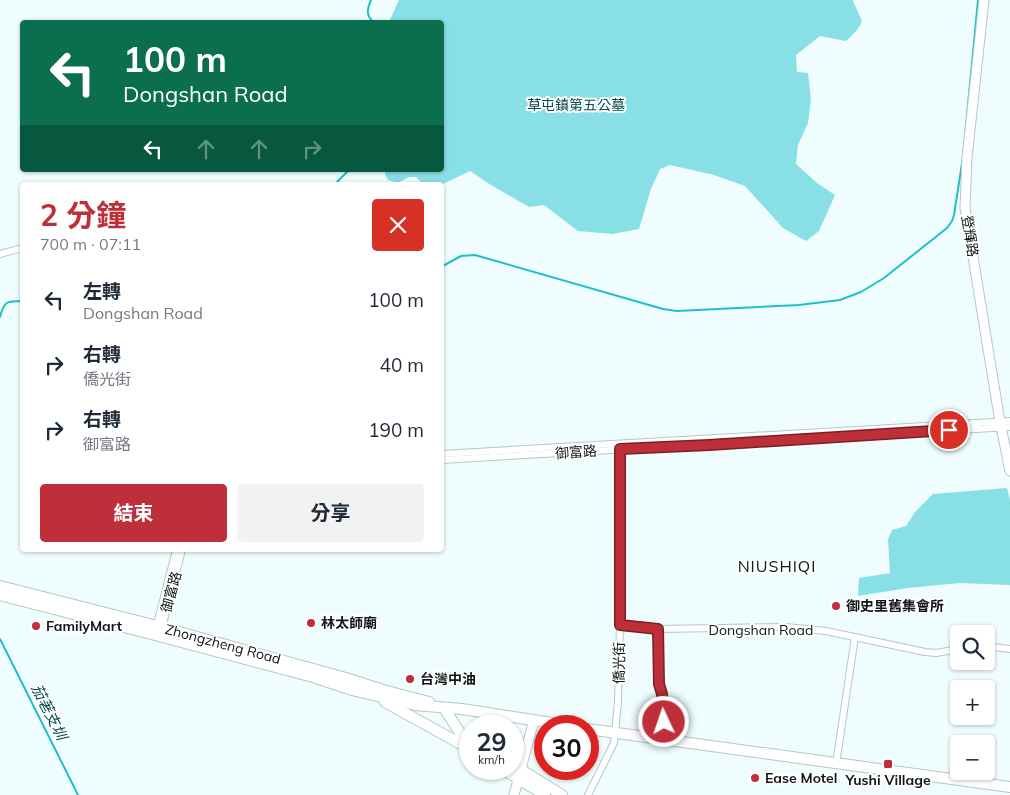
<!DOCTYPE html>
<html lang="zh-TW">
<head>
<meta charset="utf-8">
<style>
	:root { --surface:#fff; --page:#f2f2f3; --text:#1f2937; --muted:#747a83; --accent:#bf2f39 }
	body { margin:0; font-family:Mulish,"Noto Sans TC",sans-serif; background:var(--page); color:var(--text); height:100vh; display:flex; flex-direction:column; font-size:19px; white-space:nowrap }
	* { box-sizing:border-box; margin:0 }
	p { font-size:16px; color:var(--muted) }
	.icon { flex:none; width:28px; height:28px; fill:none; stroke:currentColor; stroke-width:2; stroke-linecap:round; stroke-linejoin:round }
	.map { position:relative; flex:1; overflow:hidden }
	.sheet { position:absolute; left:20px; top:182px; width:424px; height:370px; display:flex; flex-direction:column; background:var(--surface); border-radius:5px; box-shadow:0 1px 4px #0004 }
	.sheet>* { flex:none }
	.guide { position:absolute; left:20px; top:20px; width:424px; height:152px; border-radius:5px; box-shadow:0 1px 4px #0004; background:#0b6e4f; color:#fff; overflow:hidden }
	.fabs { position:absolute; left:950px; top:625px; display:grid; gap:10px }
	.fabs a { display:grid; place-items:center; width:45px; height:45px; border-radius:5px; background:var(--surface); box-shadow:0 1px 4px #0004; font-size:25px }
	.speed { position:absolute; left:459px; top:715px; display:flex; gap:10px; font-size:25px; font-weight:700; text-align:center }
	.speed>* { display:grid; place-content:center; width:65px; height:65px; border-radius:50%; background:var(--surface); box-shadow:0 1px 4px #0004; line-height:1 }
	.speed small { font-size:12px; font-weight:400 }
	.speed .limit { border:8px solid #d22; background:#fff; color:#111 }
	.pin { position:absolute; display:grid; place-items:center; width:42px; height:42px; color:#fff; margin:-21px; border:2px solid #fff; border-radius:50%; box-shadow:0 1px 5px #0007 }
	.me { position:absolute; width:55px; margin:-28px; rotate:357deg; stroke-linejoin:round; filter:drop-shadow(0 0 4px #0008) }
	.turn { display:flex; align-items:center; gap:18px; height:105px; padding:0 20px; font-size:22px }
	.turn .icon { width:65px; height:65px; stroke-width:2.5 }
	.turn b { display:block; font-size:35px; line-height:42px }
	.lanes { display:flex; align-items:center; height:48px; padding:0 20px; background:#0003; justify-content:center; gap:25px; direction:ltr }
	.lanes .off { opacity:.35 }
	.round { display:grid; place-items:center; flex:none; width:52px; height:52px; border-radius:5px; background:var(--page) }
	.headline { display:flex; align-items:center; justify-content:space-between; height:85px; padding:0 20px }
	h1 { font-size:30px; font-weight:700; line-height:38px; color:var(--accent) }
	.cta { display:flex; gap:10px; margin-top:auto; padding:10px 20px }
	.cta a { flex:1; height:58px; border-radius:5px; background:var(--accent); color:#fff; font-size:20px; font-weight:700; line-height:58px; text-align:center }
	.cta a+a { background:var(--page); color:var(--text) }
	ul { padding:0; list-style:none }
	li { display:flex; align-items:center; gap:15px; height:65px; padding:0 20px }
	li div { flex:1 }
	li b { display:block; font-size:19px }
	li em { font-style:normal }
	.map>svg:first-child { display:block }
	.green { fill:#89dfe6 }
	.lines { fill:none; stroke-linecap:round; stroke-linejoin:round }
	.stream { stroke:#1dc0cb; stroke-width:2 }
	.street-casing { stroke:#b6c6c8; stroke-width:8 }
	.secondary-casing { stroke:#b6c6c8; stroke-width:11 }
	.primary-casing { stroke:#b6c6c8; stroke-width:12 }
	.street { stroke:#fff; stroke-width:6 }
	.secondary { stroke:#fff; stroke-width:9 }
	.primary { stroke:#fff; stroke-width:10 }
	.route-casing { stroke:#7c1f25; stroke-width:12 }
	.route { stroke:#bf2f39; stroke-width:9 }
	.poi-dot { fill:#bf2f39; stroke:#fff; stroke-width:2 }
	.labels { text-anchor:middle; stroke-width:4; stroke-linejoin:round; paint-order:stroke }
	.park-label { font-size:14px; fill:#04484c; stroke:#fff }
	.street-label { font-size:14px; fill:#101616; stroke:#fff }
	.poi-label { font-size:14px; font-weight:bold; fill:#101616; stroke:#fff; text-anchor:start }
	.water-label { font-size:15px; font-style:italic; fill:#084a4f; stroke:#fff }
	.quarter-label { font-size:16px; letter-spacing:1px; fill:#101616; stroke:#fff }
</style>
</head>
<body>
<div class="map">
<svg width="1010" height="795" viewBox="0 0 1010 795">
	<rect width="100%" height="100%" fill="#effdfe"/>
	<g class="green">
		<polygon points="399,0 854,0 853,1 862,21 858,29 846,41 820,36 796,55 797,72 808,73 811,99 808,123 798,145 796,164 817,183 835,195 819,231 806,241 783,228 745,186 714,175 670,165 660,169 651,189 639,229 612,234 578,231 544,205 529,207 491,185 470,171 441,185 424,185 416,177 409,177 398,183 388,180 385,174 386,170 441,170 441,22 389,22"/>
		<polygon points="1007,488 1010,500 1010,585 960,583 908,588 858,596 859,578 890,573 888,539 892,530 906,526 915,512 933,494"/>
	</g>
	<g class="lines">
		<g class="stream">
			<path d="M371 0C367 9 366 15 373 22"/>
			<polyline points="334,185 349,170"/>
			<polyline points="441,267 461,256 475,255 663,309 677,311 799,305 840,300 861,292 884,278 947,228 952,221 954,215 963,157 978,0"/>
			<path d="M0 317C4 301 7 301 22 301"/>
			<polyline points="0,639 78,795"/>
		</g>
		<defs>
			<g id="street">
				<polyline points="0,254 22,248"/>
				<polyline points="441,454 1010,421"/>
				<polyline points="441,460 1010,427"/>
				<polyline points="620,625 658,629 786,627 826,631 925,652 936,653 959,649"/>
				<polyline points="156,628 176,550"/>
				<polyline points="658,629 659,684 662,694 664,740"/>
				<polyline points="159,630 163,624 182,550"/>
				<polyline points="986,646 1010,649"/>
				<polyline points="836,764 855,637"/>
				<polyline points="588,795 614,743 618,702 621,586 619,447"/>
			</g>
			<g id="secondary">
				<polyline points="984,0 967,158 965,208 1000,422 1010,471"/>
				<polyline points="514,795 534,720"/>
			</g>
			<g id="primary">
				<polyline points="0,586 161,627 346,678 383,690 429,702"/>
				<polyline points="0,595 155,635 313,677 352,690 415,705 462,709 571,726"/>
				<polyline points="385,702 470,749"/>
				<polyline points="444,708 460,733 470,739"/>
				<polyline points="588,729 1010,787"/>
				<polyline points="512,764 562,795"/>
				<polyline points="502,769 545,795"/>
			</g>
		</defs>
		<use href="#street" class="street-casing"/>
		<use href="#secondary" class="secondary-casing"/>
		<use href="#primary" class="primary-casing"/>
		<use href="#street" class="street"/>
		<use href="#secondary" class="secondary"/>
		<use href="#primary" class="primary"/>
	</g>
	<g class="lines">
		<defs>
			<polyline id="route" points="664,722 662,694 659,684 658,629 620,625 620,449 709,445 949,430"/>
		</defs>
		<use href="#route" class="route-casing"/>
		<use href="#route" class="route"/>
	</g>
	<g class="poi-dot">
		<circle cx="836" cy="606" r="5"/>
		<circle cx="311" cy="623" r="5"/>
		<circle cx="36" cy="626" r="5"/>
		<circle cx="410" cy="679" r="5"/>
		<rect x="883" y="759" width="10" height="10" rx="2.5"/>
		<circle cx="755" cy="778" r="5"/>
	</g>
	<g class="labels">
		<g class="park-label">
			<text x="576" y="110">草屯鎮第五公墓</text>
		</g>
		<g class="street-label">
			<text transform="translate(970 236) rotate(81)" y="5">登輝路</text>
			<text transform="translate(576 452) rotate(-4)" y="5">御富路</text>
			<text transform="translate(171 592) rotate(-75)" y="5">御富路</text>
			<text x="761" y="635">Dongshan Road</text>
			<text transform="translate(223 644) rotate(15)" y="5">Zhongzheng Road</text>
			<text transform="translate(619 663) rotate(-89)" y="5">僑光街</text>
		</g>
		<g class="poi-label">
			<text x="846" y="611">御史里舊集會所</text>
			<text x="321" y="628">林太師廟</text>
			<text x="46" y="631">FamilyMart</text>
			<text x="420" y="684">台灣中油</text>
			<text x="765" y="783">Ease Motel</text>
			<text x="888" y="785" text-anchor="middle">Yushi Village</text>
		</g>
		<g class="water-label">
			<text transform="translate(49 712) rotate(63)" y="5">茄荖支圳</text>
		</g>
		<g class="quarter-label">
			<text x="777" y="572">NIUSHIQI</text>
		</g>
	</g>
</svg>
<div class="fabs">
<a><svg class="icon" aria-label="search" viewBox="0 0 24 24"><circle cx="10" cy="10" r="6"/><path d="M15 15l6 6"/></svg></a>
<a>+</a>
<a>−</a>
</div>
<div class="speed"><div>29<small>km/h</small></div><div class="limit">30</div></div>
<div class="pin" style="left:949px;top:430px;background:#d93025"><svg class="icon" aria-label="arrive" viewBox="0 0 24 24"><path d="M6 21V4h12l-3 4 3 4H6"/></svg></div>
<svg class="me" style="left:664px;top:722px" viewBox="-20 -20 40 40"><circle r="17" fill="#bf2f39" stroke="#fff" stroke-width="3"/><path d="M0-11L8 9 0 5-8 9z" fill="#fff"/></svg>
<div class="guide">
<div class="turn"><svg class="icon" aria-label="left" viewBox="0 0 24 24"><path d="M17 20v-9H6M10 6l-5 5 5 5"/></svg><div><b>100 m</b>Dongshan Road</div></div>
<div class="lanes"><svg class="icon" aria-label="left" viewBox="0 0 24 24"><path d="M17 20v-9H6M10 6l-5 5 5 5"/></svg><svg class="icon off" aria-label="ahead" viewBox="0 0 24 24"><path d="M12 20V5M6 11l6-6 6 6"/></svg><svg class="icon off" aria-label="ahead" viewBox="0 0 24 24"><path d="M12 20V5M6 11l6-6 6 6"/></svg><svg class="icon off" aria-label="right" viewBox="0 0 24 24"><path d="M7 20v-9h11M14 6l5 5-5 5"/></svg></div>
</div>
<section class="sheet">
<div class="headline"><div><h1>2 分鐘</h1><p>700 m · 07:11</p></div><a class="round" style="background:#d93025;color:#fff"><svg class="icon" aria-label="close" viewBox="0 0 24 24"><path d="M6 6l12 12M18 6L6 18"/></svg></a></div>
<ul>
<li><svg class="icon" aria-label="left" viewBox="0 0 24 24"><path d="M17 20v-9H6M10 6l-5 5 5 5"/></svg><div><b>左轉</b><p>Dongshan Road</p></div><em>100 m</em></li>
<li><svg class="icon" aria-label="right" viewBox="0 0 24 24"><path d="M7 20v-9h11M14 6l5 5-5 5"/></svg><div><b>右轉</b><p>僑光街</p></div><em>40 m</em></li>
<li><svg class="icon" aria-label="right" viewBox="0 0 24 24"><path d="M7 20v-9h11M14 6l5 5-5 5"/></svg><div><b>右轉</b><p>御富路</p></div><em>190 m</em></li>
</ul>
<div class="cta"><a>結束</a><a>分享</a></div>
</section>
</div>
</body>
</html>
